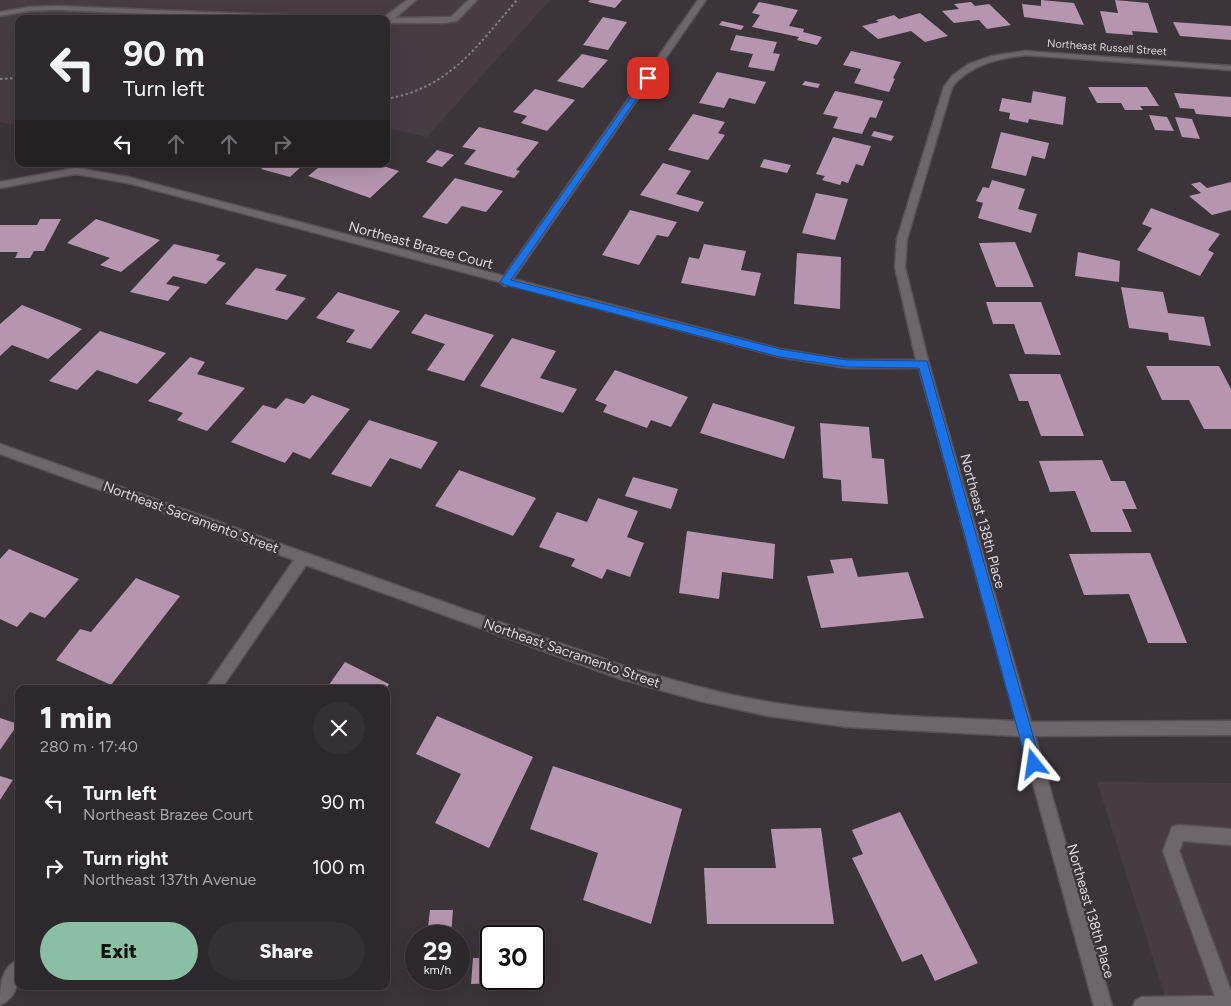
<!DOCTYPE html>
<html lang="en">
<head>
<meta charset="utf-8">
<style>
	:root { --surface:#2c282b; --page:#343033; --text:#f1f3f6; --muted:#a6a6a9; --line:#484447; --accent:#8abfa5 }
	body { margin:0; font-family:Figtree,sans-serif; background:var(--page); color:var(--text); height:100vh; display:flex; flex-direction:column; font-size:19px; white-space:nowrap }
	* { box-sizing:border-box; margin:0 }
	p { font-size:16px; color:var(--muted) }
	.icon { flex:none; width:28px; height:28px; fill:none; stroke:currentColor; stroke-width:2; stroke-linecap:round; stroke-linejoin:round }
	.map { position:relative; flex:1; overflow:hidden }
	.details { position:absolute; left:15px; top:685px; width:375px; height:305px; display:flex; flex-direction:column; background:var(--surface); border-radius:10px; box-shadow:0 5px 20px #0002,0 0 0 1px var(--line) }
	.details>* { flex:none }
	.top-card { position:absolute; left:15px; top:15px; width:375px; height:152px; border-radius:10px; box-shadow:0 5px 20px #0002,0 0 0 1px var(--line); background:#2c282b; color:var(--text); overflow:hidden }
	.speed { position:absolute; left:405px; top:925px; display:flex; gap:10px; font-size:25px; font-weight:700; text-align:center }
	.speed>* { display:grid; place-content:center; width:65px; height:65px; border-radius:50%; background:var(--surface); box-shadow:0 5px 20px #0002,0 0 0 1px var(--line); line-height:1 }
	.speed small { font-size:12px; font-weight:400 }
	.speed .limit { border:2px solid #111; border-radius:8px; background:#fff; color:#111 }
	.pin { position:absolute; display:grid; place-items:center; width:42px; height:42px; color:#fff; margin:-21px; border-radius:10px; box-shadow:0 2px 8px #0006 }
	.me { position:absolute; width:55px; margin:-28px; rotate:345deg; stroke-linejoin:round; filter:drop-shadow(0 0 4px #0008) }
	.turn { display:flex; align-items:center; gap:18px; height:105px; padding:0 25px; font-size:22px }
	.turn .icon { width:65px; height:65px; stroke-width:2.5 }
	.turn b { display:block; font-size:35px; line-height:42px }
	.lanes { display:flex; align-items:center; height:48px; padding:0 25px; background:#0003; justify-content:center; gap:25px; direction:ltr }
	.lanes .off { opacity:.35 }
	.round { display:grid; place-items:center; flex:none; width:52px; height:52px; border-radius:26px; background:var(--page) }
	.overview { display:flex; align-items:center; justify-content:space-between; height:85px; padding:0 25px }
	h1 { font-size:30px; font-weight:800; line-height:38px }
	.primary-button { display:flex; gap:10px; margin-top:auto; padding:10px 25px }
	.primary-button a { flex:1; height:58px; border-radius:30px; background:var(--accent); color:#111; font-size:20px; font-weight:800; line-height:58px; text-align:center }
	.primary-button a+a { background:var(--page); color:var(--text) }
	ul { padding:0; list-style:none }
	li { display:flex; align-items:center; gap:15px; height:65px; padding:0 25px }
	li div { flex:1 }
	li b { display:block; font-size:19px }
	li em { font-style:normal }
	.map>svg:first-child { display:block }
	.built { fill:#473b44 }
	.building { fill:#b596ae }
	.lines { fill:none; stroke-linecap:round; stroke-linejoin:round }
	.service-casing { stroke:#565155; stroke-width:3 }
	.minor-casing { stroke:#565155; stroke-width:3 }
	.path { stroke:#847f83; stroke-width:2; stroke-dasharray:2.5 2.5; stroke-linecap:butt }
	.service { fill:#6d666b; fill-rule:evenodd }
	.minor { fill:#6d666b; fill-rule:evenodd }
	.route { fill:#1a73e8; stroke:#114b97 }
	.labels { text-anchor:middle; stroke-width:5; stroke-linejoin:round; paint-order:stroke }
	.far-street-label { font-size:11px; fill:#dcd8db; stroke:#3b3539 }
	.street-label { font-size:14px; fill:#dcd8db; stroke:#3b3539 }
</style>
</head>
<body>
<div class="map">
<svg width="1231" height="1006" viewBox="0 0 1231 1006">
	<rect width="100%" height="100%" fill="#3b3539"/>
	<g class="built">
		<polygon points="0,0 550,0 427,137 386,128 386,19 19,19 19,126 0,122"/>
		<polygon points="1097,782 1231,783 1231,1006 1168,1006"/>
	</g>
	<g class="building">
		<polygon points="590,0 622,0 615,8 588,2"/>
		<polygon points="1041,0 1074,3 1084,25 1024,17 1022,4 1041,6"/>
		<polygon points="1115,0 1148,3 1158,33 1132,31 1133,35 1106,33 1100,11 1118,13"/>
		<polygon points="759,2 798,10 789,26 804,29 803,32 822,37 817,45 797,40 799,37 752,27 760,15 752,13"/>
		<polygon points="971,2 975,6 989,4 1011,25 987,29 979,20 954,23 942,11 959,9 954,4"/>
		<polygon points="920,13 948,36 925,42 911,31 878,39 862,26 879,22 876,20 894,15 899,19"/>
		<polygon points="603,17 627,22 608,50 583,45"/>
		<polygon points="722,21 744,26 741,30 719,25"/>
		<polygon points="1173,22 1231,26 1231,40 1180,36"/>
		<polygon points="736,35 777,42 773,53 780,54 774,71 748,67 753,54 730,50"/>
		<polygon points="851,51 901,62 893,78 895,79 889,92 854,83 861,69 843,65"/>
		<polygon points="582,54 608,60 583,88 557,81"/>
		<polygon points="717,72 766,82 755,104 729,98 724,108 699,103"/>
		<polygon points="805,81 820,84 818,88 802,85"/>
		<polygon points="1088,87 1147,87 1159,106 1140,106 1143,110 1125,110 1121,103 1097,103"/>
		<polygon points="535,89 575,100 547,131 521,123 527,116 513,112"/>
		<polygon points="835,91 883,101 876,118 870,117 862,134 833,128 838,117 823,114"/>
		<polygon points="1033,91 1066,97 1063,125 1029,119 1028,123 1009,119 1010,113 999,111 1002,98 1031,103"/>
		<polygon points="1174,93 1231,97 1231,117 1196,114 1194,109 1180,108"/>
		<polygon points="693,114 725,122 718,133 725,135 708,160 668,150"/>
		<polygon points="1149,115 1167,117 1174,131 1155,130"/>
		<polygon points="1175,117 1192,119 1200,139 1182,137"/>
		<polygon points="479,127 539,142 516,170 520,171 514,178 464,164 476,150 462,147"/>
		<polygon points="874,131 894,136 891,141 871,136"/>
		<polygon points="1001,132 1049,143 1045,159 1032,156 1026,176 991,168"/>
		<polygon points="833,137 871,146 863,166 856,164 848,183 842,181 840,185 822,180 825,176 816,174"/>
		<polygon points="437,150 454,155 442,167 426,162"/>
		<polygon points="764,159 791,165 787,173 760,167"/>
		<polygon points="663,163 691,171 676,194 704,202 698,212 640,195"/>
		<polygon points="267,164 304,164 290,177 261,169"/>
		<polygon points="323,164 356,164 366,167 369,164 377,164 399,171 370,198 308,176"/>
		<polygon points="455,178 503,191 486,212 462,206 447,224 422,217"/>
		<polygon points="992,180 1025,189 1018,209 1037,214 1031,233 978,218 983,203 976,201 983,187 989,188"/>
		<polygon points="1200,182 1207,188 1231,182 1231,210 1212,215 1189,196 1201,193 1191,184"/>
		<polygon points="816,193 848,199 835,240 802,233"/>
		<polygon points="1151,208 1220,234 1208,250 1214,253 1200,276 1137,250 1152,228 1142,224"/>
		<polygon points="630,210 677,222 668,237 657,235 639,265 602,255"/>
		<polygon points="40,219 61,219 44,251 34,251 30,258 15,258 18,252 0,252 0,225 37,225"/>
		<polygon points="96,219 160,240 121,272 100,265 110,258 67,243"/>
		<polygon points="1015,242 1034,287 996,287 979,243"/>
		<polygon points="174,244 220,255 216,260 226,263 206,284 173,276 166,284 180,287 168,301 130,292"/>
		<polygon points="704,244 746,251 741,270 761,273 755,296 681,283 689,257 699,259"/>
		<polygon points="1078,252 1120,261 1119,282 1075,276"/>
		<polygon points="797,253 841,257 840,309 794,304"/>
		<polygon points="256,268 287,275 275,290 306,298 287,320 225,304"/>
		<polygon points="1121,287 1163,292 1168,313 1204,317 1211,346 1169,340 1168,333 1129,328"/>
		<polygon points="338,292 400,311 371,349 346,342 355,330 316,318"/>
		<polygon points="986,302 1041,302 1061,355 1025,354 1014,324 993,324"/>
		<polygon points="22,305 82,329 48,359 12,345 0,356 0,324"/>
		<polygon points="425,314 494,335 464,381 427,370 445,344 411,333"/>
		<polygon points="100,331 166,353 137,384 97,370 77,390 49,381"/>
		<polygon points="512,338 556,351 540,378 577,389 563,413 480,386"/>
		<polygon points="190,357 205,362 197,374 245,388 207,431 177,420 183,413 148,401"/>
		<polygon points="1146,366 1219,366 1231,389 1231,429 1204,429 1189,400 1162,400"/>
		<polygon points="615,370 688,397 671,427 651,420 647,428 603,412 607,405 595,400"/>
		<polygon points="1009,374 1060,374 1084,436 1041,436 1028,401 1019,401"/>
		<polygon points="312,395 350,409 310,459 293,452 285,463 231,442 263,405 276,409 286,398 304,404"/>
		<polygon points="713,403 795,427 784,459 700,433"/>
		<polygon points="369,420 438,442 421,469 390,458 371,487 331,474"/>
		<polygon points="820,423 869,427 872,458 884,459 888,504 842,501 841,480 823,478"/>
		<polygon points="1102,460 1111,481 1125,481 1137,509 1122,509 1132,532 1091,532 1075,491 1050,492 1039,461"/>
		<polygon points="459,470 536,498 513,536 435,506"/>
		<polygon points="633,477 678,489 671,509 625,496"/>
		<polygon points="598,498 638,511 627,537 644,543 630,577 607,569 602,579 571,566 575,559 539,547 557,512 587,522"/>
		<polygon points="687,531 775,544 773,579 722,572 719,599 679,593"/>
		<polygon points="9,549 79,579 45,618 30,612 17,627 0,619 0,559"/>
		<polygon points="1150,553 1167,594 1187,643 1148,643 1129,594 1084,595 1069,554"/>
		<polygon points="852,558 858,577 908,572 924,618 821,628 807,576 834,573 830,560"/>
		<polygon points="136,578 180,596 111,685 56,660 80,629 91,632"/>
		<polygon points="345,662 389,684 386,689 326,689"/>
		<polygon points="437,716 533,757 489,848 435,823 461,774 416,754"/>
		<polygon points="0,718 18,724 0,750"/>
		<polygon points="553,766 682,809 651,924 583,900 598,853 530,829"/>
		<polygon points="0,776 13,780 0,800"/>
		<polygon points="900,812 978,963 935,981 922,954 902,962 852,858 863,854 852,830"/>
		<polygon points="821,828 834,924 707,924 704,868 776,868 771,829"/>
		<polygon points="430,910 453,910 451,936 427,936"/>
		<polygon points="473,958 491,958 491,979 499,979 498,983 471,984"/>
	</g>
	<g class="lines">
		<defs>
			<g id="service">
				<polygon points="407,0 416,0 395,18 451,17 469,0 477,0 457,21 444,23 386,23 386,19 383,18"/>
				<polygon points="57,6 329,17 333,19 266,19 57,10 29,11 0,16 0,12 29,7"/>
				<polygon points="1178,825 1231,829 1231,845 1183,841 1179,851 1231,991 1231,1006 1133,1006 1136,1000 1142,997 1215,996 1163,851 1172,827"/>
			</g>
			<g id="minor">
				<path d="M698 0H706L513 279 780 349 847 360H916L895 267 897 239 944 87 952 76 969 64 992 56 1025 51 1231 66V70L1025 55C997 59 971 64 952 87L907 239 905 267 929 364 1031 722 1231 721V735L1035 736 1112 1006H1094L1020 736 847 727 768 716 700 701 621 679 306 565 221 689H205L294 560 0 454V444L621 665C670 679 719 694 769 702 851 716 933 717 1016 721L919 368H847L780 357 509 285 505 286 500 282 128 183 76 174 0 188V182L76 168 128 177 504 276Z"/>
				<path d="M19 960C19 977 19 997 0 1005 0 988 0 967 19 960Z"/>
			</g>
		</defs>
		<use href="#service" class="service-casing"/>
		<use href="#minor" class="minor-casing"/>
		<g class="path">
			<polyline points="0,79 19,78"/>
			<path d="M386 99C450 88 477 46 517 0"/>
		</g>
		<use href="#service" class="service"/>
		<use href="#minor" class="minor"/>
	</g>
	<polygon class="route" points="645,77 651,78 511,280 780,349 847,360 927,361 1041,764 1039,769 1034,771 1029,769 1027,764 919,368 847,367 780,357 505,285 500,282"/>
	<g class="labels">
		<g class="far-street-label">
			<text transform="translate(1107 47) rotate(4)" y="4">Northeast Russell Street</text>
		</g>
		<g class="street-label">
			<text transform="translate(421 245) rotate(15)" y="5">Northeast Brazee Court</text>
			<text transform="translate(191 517) rotate(20)" y="5">Northeast Sacramento Street</text>
			<text transform="translate(983 521) rotate(75)" y="5">Northeast 138th Place</text>
			<text transform="translate(572 653) rotate(19)" y="5">Northeast Sacramento Street</text>
			<text transform="translate(1091 911) rotate(74)" y="5">Northeast 138th Place</text>
		</g>
	</g>
</svg>
<div class="speed"><div>29<small>km/h</small></div><div class="limit">30</div></div>
<div class="pin" style="left:648px;top:78px;background:#d93025"><svg class="icon" aria-label="arrive" viewBox="0 0 24 24"><path d="M6 21V4h12l-3 4 3 4H6"/></svg></div>
<svg class="me" style="left:1034px;top:764px" viewBox="-20 -20 40 40"><path d="M0-17L14 15 0 8-14 15z" fill="#1a73e8" stroke="#fff" stroke-width="4"/></svg>
<div class="top-card">
<div class="turn"><svg class="icon" aria-label="left" viewBox="0 0 24 24"><path d="M17 20v-9H6M10 6l-5 5 5 5"/></svg><div><b>90 m</b>Turn left</div></div>
<div class="lanes"><svg class="icon" aria-label="left" viewBox="0 0 24 24"><path d="M17 20v-9H6M10 6l-5 5 5 5"/></svg><svg class="icon off" aria-label="ahead" viewBox="0 0 24 24"><path d="M12 20V5M6 11l6-6 6 6"/></svg><svg class="icon off" aria-label="ahead" viewBox="0 0 24 24"><path d="M12 20V5M6 11l6-6 6 6"/></svg><svg class="icon off" aria-label="right" viewBox="0 0 24 24"><path d="M7 20v-9h11M14 6l5 5-5 5"/></svg></div>
</div>
<section class="details">
<div class="overview"><div><h1>1 min</h1><p>280 m · 17:40</p></div><a class="round"><svg class="icon" aria-label="close" viewBox="0 0 24 24"><path d="M6 6l12 12M18 6L6 18"/></svg></a></div>
<ul>
<li><svg class="icon" aria-label="left" viewBox="0 0 24 24"><path d="M17 20v-9H6M10 6l-5 5 5 5"/></svg><div><b>Turn left</b><p>Northeast Brazee Court</p></div><em>90 m</em></li>
<li><svg class="icon" aria-label="right" viewBox="0 0 24 24"><path d="M7 20v-9h11M14 6l5 5-5 5"/></svg><div><b>Turn right</b><p>Northeast 137th Avenue</p></div><em>100 m</em></li>
</ul>
<div class="primary-button"><a>Exit</a><a>Share</a></div>
</section>
</div>
</body>
</html>
